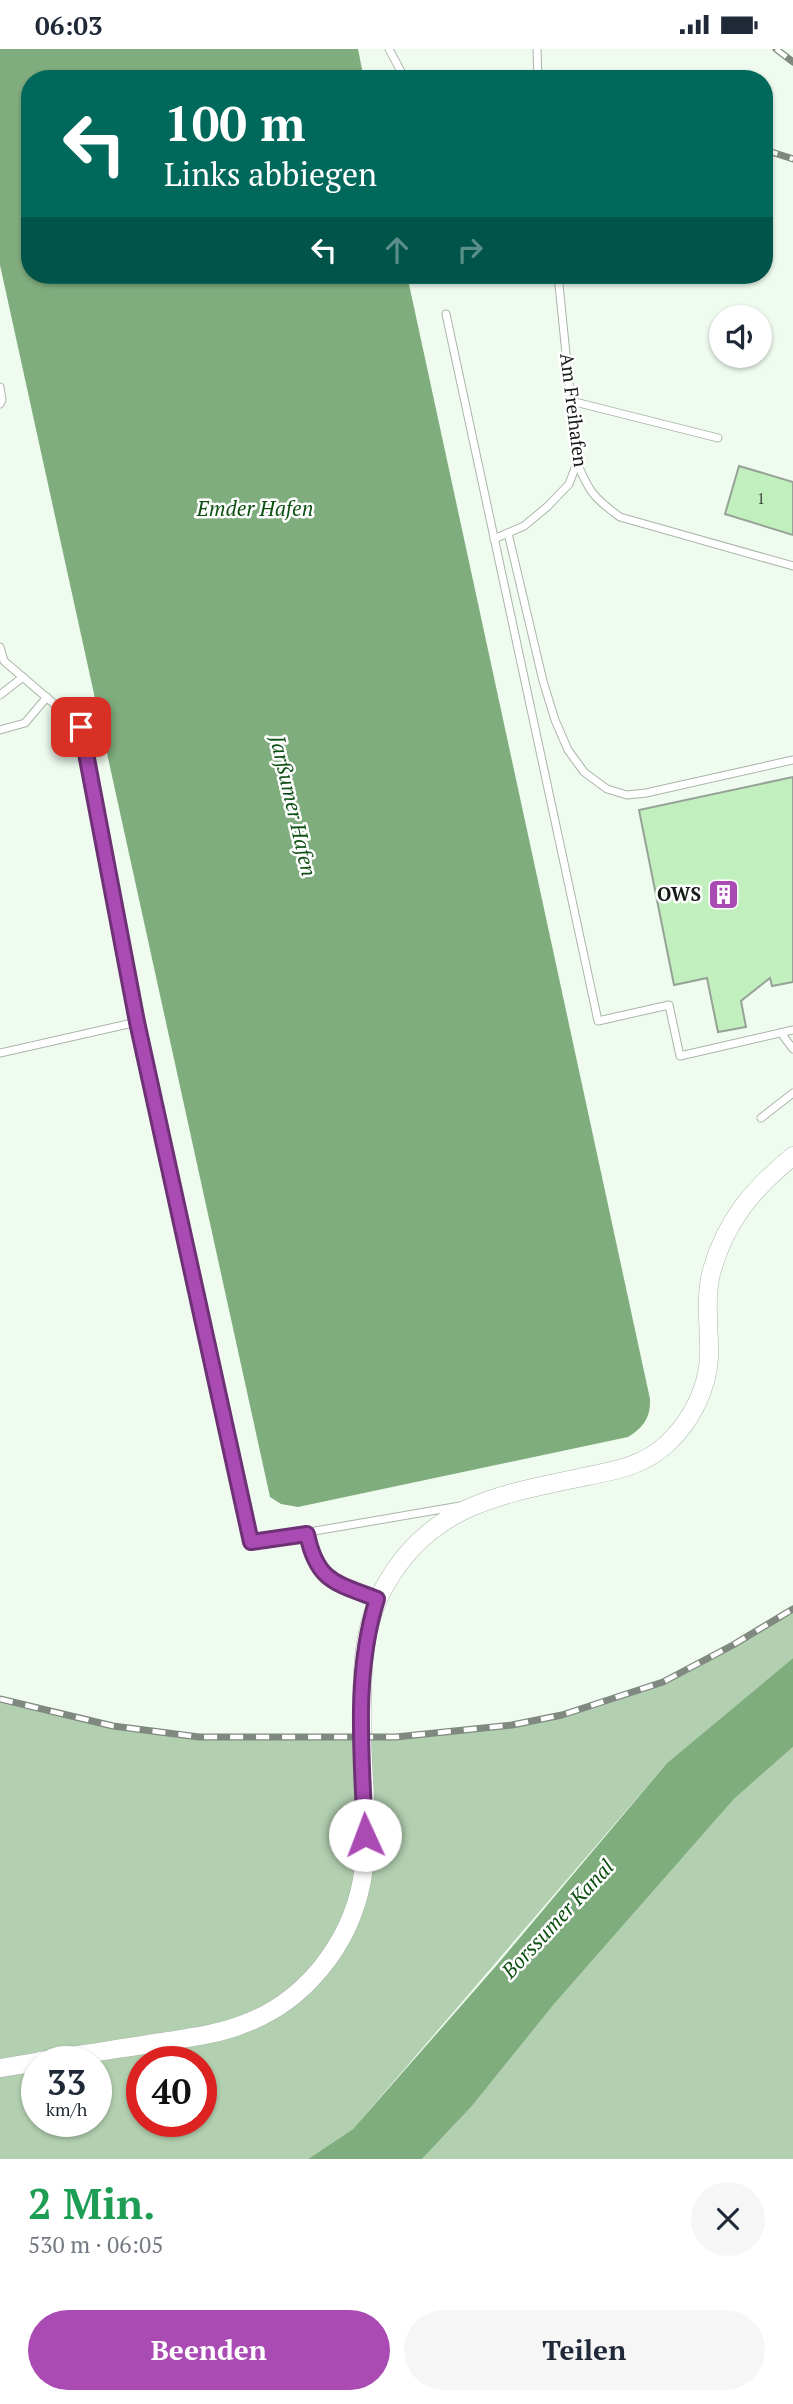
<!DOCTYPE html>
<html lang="de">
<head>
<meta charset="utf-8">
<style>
	:root { --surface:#fff; --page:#f6f6f7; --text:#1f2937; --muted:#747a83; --accent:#aa4bb4 }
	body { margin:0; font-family:"PT Serif",serif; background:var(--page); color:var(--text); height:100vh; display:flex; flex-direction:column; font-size:26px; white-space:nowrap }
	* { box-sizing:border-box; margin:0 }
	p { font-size:23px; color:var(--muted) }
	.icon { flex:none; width:38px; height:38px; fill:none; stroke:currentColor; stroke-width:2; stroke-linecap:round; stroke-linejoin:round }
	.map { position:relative; height:2110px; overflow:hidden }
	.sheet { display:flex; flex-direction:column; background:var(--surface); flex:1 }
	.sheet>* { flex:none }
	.top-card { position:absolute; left:21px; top:21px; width:752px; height:214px; border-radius:28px; box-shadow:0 2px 5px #0004; background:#00695c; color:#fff; overflow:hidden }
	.fabs { position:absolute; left:709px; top:256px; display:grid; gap:14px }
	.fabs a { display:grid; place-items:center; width:63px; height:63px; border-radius:50%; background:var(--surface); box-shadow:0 2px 5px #0004; font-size:35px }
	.speed { position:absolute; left:21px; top:1997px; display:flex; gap:14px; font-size:35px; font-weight:700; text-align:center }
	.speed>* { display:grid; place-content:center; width:91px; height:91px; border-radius:50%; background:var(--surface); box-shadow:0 2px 5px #0004; line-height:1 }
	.speed small { font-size:18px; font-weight:400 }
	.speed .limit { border:10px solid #d22; background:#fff; color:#111 }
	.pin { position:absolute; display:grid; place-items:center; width:60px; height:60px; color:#fff; margin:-30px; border-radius:14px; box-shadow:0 4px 10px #0006 }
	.me { position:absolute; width:77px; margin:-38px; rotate:358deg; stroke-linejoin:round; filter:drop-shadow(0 0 5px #0008) }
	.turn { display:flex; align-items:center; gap:24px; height:147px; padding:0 28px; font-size:32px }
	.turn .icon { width:91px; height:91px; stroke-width:2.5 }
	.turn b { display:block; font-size:49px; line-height:60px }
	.lanes { display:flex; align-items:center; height:66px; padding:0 28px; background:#0003; justify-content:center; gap:35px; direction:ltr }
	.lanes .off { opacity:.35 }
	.round { display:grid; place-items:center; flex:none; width:74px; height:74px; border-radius:37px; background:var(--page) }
	.headline { display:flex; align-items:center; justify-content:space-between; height:119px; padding:0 28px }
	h1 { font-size:42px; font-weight:700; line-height:52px; color:#1e9e55 }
	.cta { display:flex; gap:14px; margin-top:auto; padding:14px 28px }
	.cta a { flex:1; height:80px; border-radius:42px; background:var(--accent); color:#fff; font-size:28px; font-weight:700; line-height:80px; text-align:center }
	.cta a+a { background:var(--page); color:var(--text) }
	.status { display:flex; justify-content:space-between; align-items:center; height:49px; padding:0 35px; background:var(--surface); direction:ltr }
	.status svg { height:19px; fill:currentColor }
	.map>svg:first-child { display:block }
	.green { fill:#b2cfb0; fill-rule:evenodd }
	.water { fill:#80ad7e }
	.building { fill:#c1f0be; stroke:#97a296; stroke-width:2 }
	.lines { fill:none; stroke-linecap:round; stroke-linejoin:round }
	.service-casing { stroke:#aab6a9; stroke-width:9 }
	.tertiary-casing { stroke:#aab6a9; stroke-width:19 }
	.service { stroke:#fff; stroke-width:7 }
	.tertiary { stroke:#fff; stroke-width:18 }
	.rail-casing { stroke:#808980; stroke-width:7 }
	.rail { stroke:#fff; stroke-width:4.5; stroke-dasharray:13; stroke-linecap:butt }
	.route-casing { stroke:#6e3175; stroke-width:18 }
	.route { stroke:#aa4bb4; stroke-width:12 }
	.labels { text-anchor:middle; stroke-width:5; stroke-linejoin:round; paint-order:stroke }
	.number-label { font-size:16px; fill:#415040 }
	.street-label { font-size:19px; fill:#161b16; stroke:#fff }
	.poi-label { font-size:19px; font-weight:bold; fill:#161b16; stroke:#fff; text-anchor:end }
	.water-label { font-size:21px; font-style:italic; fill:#0e5012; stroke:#fff }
</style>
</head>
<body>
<div class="status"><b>06:03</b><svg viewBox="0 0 49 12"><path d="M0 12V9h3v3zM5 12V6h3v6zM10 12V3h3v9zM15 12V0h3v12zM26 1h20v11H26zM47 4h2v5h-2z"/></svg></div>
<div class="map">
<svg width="793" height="2110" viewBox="0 0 793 2110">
	<rect width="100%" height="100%" fill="#eefbee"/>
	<g class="green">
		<path d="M793 1560V1609L667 1714 353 2080 308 2110H0V1650L114 1677 199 1688H396L512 1676 562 1666 663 1633 733 1596ZM37 2012H96V2072H37ZM142 2012H201V2072H142Z"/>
		<polygon points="793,1698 793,2110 422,2110 472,2057 555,1954 734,1750"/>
	</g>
	<g class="water">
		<path d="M0 0H358L364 30H30V226H407L650 1350C651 1368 643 1379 628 1388L298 1458 281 1455 270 1448 0 216Z"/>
		<polygon points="793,1609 793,1698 734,1750 555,1954 472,2057 422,2110 308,2110 353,2080 496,1917 667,1714"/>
	</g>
	<g class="building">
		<polygon points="739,417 793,433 793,486 725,465"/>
		<polygon points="793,728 793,933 772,937 770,929 741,952 746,978 718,983 707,929 674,936 639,761"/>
	</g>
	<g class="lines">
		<defs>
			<g id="service">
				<polyline points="389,0 405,30"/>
				<polyline points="537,0 538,30"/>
				<path d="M558 226 577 413C588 442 595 450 620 468L793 517"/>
				<polyline points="446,265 598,972 669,956 680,1007 793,981"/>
				<polyline points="0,338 2,351 0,355"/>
				<polyline points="571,352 718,389"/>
				<polyline points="508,484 543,632 555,671 568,701 584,723 607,740 627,746 646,744 793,711"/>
				<polyline points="494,490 524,477 548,457 569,435 577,414"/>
				<polyline points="0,598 4,612 81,678 137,973 251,1493 460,1457"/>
				<polyline points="0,646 23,628"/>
				<polyline points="0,681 25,674 47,648"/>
				<polyline points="781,984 793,1000"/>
				<polyline points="0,1004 137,973"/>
				<polyline points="761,1069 793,1044"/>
				<path d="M307 1485C317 1533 335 1534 377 1550"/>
			</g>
			<g id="tertiary">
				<path d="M40 2012C82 2005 125 1999 168 1992 192 1988 218 1985 241 1976 304 1954 350 1896 362 1831 370 1784 363 1735 362 1688 362 1637 359 1581 386 1535 432 1454 504 1445 588 1427 618 1421 645 1416 668 1394 691 1372 707 1341 709 1309 710 1280 704 1250 712 1221 726 1171 754 1139 793 1107"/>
				<polyline points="0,2019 37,2013"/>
			</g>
		</defs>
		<use href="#service" class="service-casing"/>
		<use href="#tertiary" class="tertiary-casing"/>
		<use href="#service" class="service"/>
		<use href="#tertiary" class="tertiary"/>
		<defs>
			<g id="rail">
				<polyline points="776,0 793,13"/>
				<polyline points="765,101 793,110"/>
				<polyline points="0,1650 113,1677 199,1688 396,1688 512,1676 562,1666 663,1633 733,1596 793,1560"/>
			</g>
		</defs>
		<use href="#rail" class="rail-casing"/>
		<use href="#rail" class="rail"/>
	</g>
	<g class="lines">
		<defs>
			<path id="route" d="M81 678 137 973 251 1493 307 1485C317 1533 336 1534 377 1550 353 1626 362 1708 365 1786"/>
		</defs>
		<use href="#route" class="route-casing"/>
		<use href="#route" class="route"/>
	</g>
	<defs>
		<symbol id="building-square" viewBox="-11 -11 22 22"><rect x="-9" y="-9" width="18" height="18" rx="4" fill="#aa4bb4" stroke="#fff"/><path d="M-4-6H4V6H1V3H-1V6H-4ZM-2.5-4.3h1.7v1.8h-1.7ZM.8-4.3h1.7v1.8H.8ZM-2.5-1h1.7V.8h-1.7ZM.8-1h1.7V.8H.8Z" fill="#fff"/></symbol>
	</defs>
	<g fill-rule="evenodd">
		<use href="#building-square" x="706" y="828" width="35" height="35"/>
	</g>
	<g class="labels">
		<g class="number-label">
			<text x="761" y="455">1</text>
		</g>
		<g class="street-label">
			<text transform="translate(574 361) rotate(83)" y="7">Am Freihafen</text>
		</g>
		<g class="poi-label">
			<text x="701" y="852">OWS</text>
		</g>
		<g class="water-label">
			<text x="255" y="467">Emder Hafen</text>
			<text transform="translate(293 757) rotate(77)" y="7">Jarßumer Hafen</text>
			<text transform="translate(558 1870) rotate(-47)" y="7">Borssumer Kanal</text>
		</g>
	</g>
</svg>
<div class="fabs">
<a><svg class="icon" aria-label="sound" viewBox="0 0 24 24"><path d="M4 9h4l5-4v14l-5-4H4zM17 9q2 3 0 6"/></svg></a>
</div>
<div class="speed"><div>33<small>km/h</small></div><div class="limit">40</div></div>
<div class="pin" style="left:81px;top:678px;background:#d93025"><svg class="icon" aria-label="arrive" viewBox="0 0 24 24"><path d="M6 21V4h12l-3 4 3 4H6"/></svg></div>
<svg class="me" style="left:365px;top:1786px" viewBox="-20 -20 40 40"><circle r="19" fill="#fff"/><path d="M0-13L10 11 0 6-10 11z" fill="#aa4bb4"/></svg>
<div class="top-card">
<div class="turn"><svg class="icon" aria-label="left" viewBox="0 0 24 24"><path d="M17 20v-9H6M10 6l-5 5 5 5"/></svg><div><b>100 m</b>Links abbiegen</div></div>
<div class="lanes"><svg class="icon" aria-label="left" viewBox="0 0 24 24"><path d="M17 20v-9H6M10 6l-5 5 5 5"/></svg><svg class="icon off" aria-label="ahead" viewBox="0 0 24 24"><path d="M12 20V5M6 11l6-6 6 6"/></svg><svg class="icon off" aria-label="right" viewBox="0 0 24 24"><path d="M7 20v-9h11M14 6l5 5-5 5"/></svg></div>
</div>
</div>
<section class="sheet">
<div class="headline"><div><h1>2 Min.</h1><p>530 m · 06:05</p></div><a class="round"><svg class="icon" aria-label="close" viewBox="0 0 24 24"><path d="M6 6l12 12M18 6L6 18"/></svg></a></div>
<div class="cta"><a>Beenden</a><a>Teilen</a></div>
</section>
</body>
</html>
